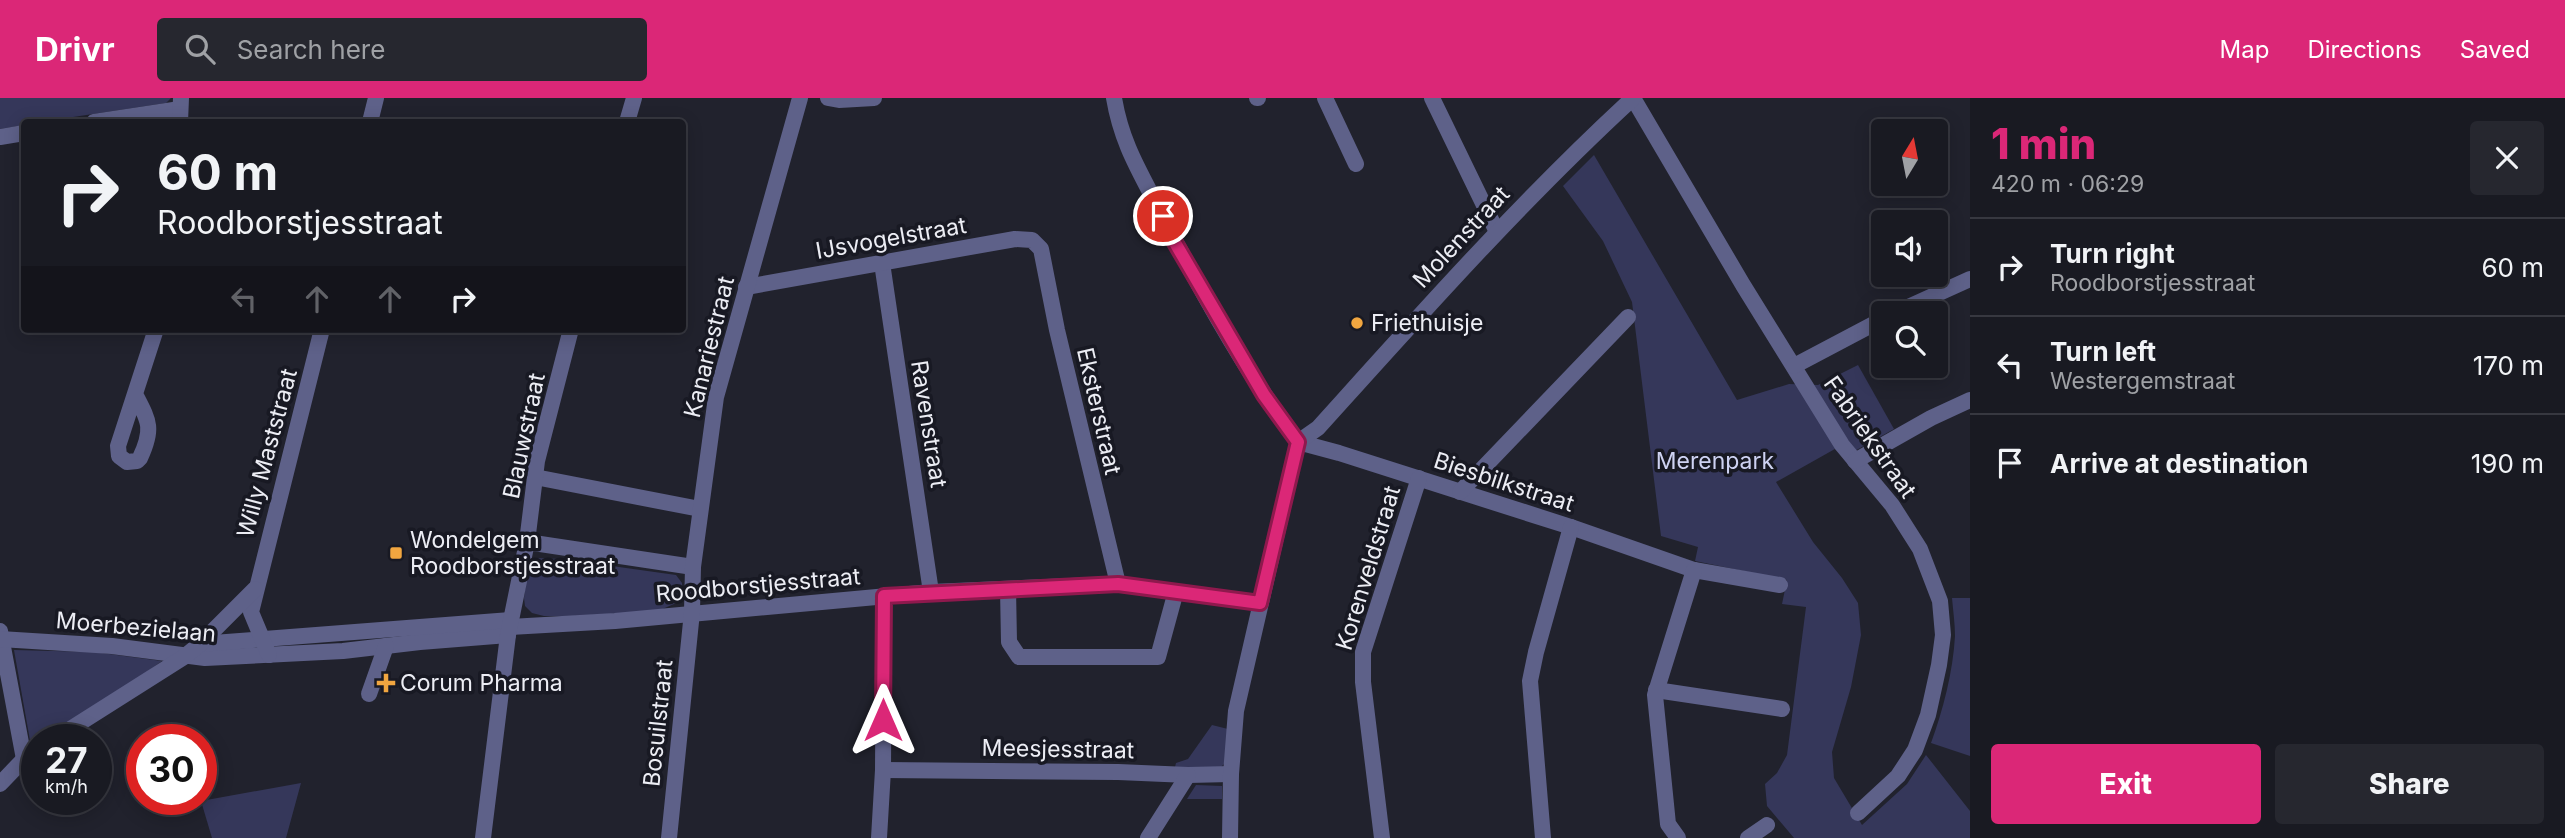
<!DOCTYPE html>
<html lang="en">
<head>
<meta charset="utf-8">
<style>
	:root { --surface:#191a22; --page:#26272f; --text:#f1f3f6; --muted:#9fa1a5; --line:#373840; --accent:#db2777 }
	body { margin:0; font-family:Inter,sans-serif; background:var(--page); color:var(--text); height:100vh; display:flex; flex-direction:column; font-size:26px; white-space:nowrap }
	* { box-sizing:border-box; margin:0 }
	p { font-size:23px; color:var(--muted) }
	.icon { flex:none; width:38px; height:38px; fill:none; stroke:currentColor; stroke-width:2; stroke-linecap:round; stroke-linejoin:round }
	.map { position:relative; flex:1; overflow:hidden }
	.panel { display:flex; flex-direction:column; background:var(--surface); width:595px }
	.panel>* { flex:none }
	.guide { position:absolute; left:21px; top:21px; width:665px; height:214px; border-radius:7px; box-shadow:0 4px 18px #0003,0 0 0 2px var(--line); background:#191a22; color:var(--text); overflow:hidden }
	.needle { width:46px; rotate:10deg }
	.tools { position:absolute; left:1871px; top:21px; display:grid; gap:14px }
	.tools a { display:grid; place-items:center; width:77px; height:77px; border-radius:7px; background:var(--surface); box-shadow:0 4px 18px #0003,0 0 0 2px var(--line); font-size:35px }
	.speed { position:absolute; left:21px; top:626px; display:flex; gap:14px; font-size:35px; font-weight:700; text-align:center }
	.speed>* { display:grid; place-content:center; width:91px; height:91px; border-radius:50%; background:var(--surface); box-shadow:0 4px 18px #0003,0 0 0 2px var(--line); line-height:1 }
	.speed small { font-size:18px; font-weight:400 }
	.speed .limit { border:10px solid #d22; background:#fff; color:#111 }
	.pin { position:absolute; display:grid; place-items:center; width:60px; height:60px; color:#fff; margin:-30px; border:4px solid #fff; border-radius:50%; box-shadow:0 2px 7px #0007 }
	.me { position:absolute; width:77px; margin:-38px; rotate:0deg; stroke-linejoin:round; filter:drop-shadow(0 0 5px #0008) }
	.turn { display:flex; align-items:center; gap:24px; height:147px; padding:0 21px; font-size:32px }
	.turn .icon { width:91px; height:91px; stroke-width:2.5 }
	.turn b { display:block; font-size:49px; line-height:60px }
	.lanes { display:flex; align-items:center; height:66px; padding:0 21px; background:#0003; justify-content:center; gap:35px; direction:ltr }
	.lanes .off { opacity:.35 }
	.round { display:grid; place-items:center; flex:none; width:74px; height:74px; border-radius:7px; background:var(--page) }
	.overview { display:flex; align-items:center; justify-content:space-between; height:119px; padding:0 21px }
	h1 { font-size:42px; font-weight:800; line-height:52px; color:var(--accent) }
	.action { display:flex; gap:14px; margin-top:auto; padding:14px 21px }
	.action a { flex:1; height:80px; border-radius:7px; background:var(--accent); color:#fff; font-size:28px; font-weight:800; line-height:80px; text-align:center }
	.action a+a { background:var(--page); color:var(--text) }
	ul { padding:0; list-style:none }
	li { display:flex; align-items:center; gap:21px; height:98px; padding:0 21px; border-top:2px solid var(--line) }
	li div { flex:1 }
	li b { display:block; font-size:26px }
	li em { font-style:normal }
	header { display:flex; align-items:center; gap:42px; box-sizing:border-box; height:98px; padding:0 35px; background:var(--accent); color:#fff }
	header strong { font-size:33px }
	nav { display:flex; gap:38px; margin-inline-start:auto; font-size:24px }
	.search { width:490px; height:63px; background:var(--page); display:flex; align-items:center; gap:18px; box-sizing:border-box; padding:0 24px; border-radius:7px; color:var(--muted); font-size:26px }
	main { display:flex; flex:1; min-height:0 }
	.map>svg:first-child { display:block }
	.green { fill:#35375a }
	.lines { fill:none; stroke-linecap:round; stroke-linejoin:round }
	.minor { stroke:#5e6189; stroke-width:16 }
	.route-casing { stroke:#8e194d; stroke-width:18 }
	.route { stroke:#db2777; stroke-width:12 }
	.poi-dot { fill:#f1a640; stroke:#181923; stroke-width:2.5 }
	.labels { text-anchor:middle; stroke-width:7; stroke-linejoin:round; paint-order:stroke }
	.street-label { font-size:23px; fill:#ecedf4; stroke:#181923 }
	.poi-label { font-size:23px; fill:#ecedf4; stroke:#181923; text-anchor:start }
	.park-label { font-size:23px; fill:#ced2f2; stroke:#181923 }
</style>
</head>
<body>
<header>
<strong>Drivr</strong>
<div class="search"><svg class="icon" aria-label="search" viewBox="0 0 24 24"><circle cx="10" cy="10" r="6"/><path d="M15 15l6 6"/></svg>Search here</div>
<nav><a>Map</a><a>Directions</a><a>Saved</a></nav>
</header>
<main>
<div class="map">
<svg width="1970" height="740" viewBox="0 0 1970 740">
	<rect width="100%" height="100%" fill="#21222d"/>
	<g class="green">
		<polygon points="0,0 171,0 166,5 40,24 24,24 24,27 0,31"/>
		<polygon points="1594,57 1737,302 1789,286 1818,287 1858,267 1894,331 1853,354 1842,347 1776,384 1813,444 1842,480 1858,505 1861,537 1851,589 1832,654 1834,680 1862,727 1907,686 1926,657 1970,713 1970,740 1794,740 1767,708 1765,686 1777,675 1787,657 1806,509 1782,506 1787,482 1695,463 1698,449 1661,438 1632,204 1603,143 1563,88"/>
		<polygon points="535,460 562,461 676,477 682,485 683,502 658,513 573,518 544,518 532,515 525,508 524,500 529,461"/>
		<path d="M1952 500H1970V658L1931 645C1943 612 1953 574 1955 538 1955 526 1953 512 1952 500Z"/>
		<polygon points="14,552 94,554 162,563 117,595 31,648"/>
		<polygon points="1212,627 1228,631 1225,665 1220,670 1175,669 1176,665 1188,661"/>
		<polygon points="301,685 286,740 212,740 201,703"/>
		<polygon points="1196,687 1222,688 1222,701 1187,701"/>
	</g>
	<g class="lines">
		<g class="minor">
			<polyline points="828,0 839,2 874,0"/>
			<path d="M1114 0C1122 48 1142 77 1163 119 1202 196 1246 275 1298 344"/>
			<polyline points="1257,0 1258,0"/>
			<polyline points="1325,0 1356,66"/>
			<polyline points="1432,0 1497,134"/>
			<polyline points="1633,0 1743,187 1842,347 1892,407 1920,451 1940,503 1943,537 1939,567 1928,617 1915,652 1898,678 1858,715"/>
			<polyline points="94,24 180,11"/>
			<polyline points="180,24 181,0"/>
			<polyline points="370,24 376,0"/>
			<polyline points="627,24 634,0"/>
			<polyline points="0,39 24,35"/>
			<polyline points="882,165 931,494"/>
			<polyline points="746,189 1015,141 1032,142 1041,151 1057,232 1118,486"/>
			<polyline points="1895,215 1970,181"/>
			<polyline points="1794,268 1883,221"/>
			<path d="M135 296C149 323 154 330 140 360L137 363 127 364 119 358 118 348 156 231"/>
			<polyline points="1298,344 1339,355 1571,429 1694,472 1780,487"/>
			<path d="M1298 344 1318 330C1420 217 1521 103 1633 0"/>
			<polyline points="1855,363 1931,320 1970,302"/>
			<polyline points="535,379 700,411"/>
			<polyline points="1460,394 1628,219"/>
			<polyline points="527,444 693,469"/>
			<polyline points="1008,491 1009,544 1019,559 1158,559 1176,493"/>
			<polyline points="510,529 615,523 931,494 1118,486 1260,505"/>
			<polyline points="0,533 24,661"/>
			<polyline points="0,541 112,548 205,560 343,553 420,544 508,537"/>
			<polyline points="200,546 511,522"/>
			<polyline points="269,557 251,514 322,231"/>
			<polyline points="1656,592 1782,611"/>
			<polyline points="369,596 386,548"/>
			<polyline points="53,642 184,559 200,546 255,491"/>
			<polyline points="883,672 1118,674 1188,677 1231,676"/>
			<polyline points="0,686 24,661 37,653"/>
			<polyline points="483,740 508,537 527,444 537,363 571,231"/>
			<polyline points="669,740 692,514 693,469 716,299 800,0"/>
			<polyline points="879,740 883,672 884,498"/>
			<polyline points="1148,740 1188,677"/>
			<polyline points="1230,740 1231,676 1236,613 1298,344"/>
			<polyline points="1382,740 1363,584 1363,554 1419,380"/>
			<polyline points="1543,740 1530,583 1536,554 1571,429"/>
			<polyline points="1678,740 1668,726 1655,597 1694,472"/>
			<polyline points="1748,740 1767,727"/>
		</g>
	</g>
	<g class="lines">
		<defs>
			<polyline id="route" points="883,622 884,498 1118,486 1260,505 1298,344 1264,297 1174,143 1163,118"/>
		</defs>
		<use href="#route" class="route-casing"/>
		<use href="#route" class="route"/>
	</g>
	<g class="poi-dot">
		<circle cx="1357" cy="225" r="7"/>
		<rect x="389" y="448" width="14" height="14" rx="3.5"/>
		<path d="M382.5 574.5h7v7h7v7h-7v7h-7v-7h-7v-7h7z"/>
	</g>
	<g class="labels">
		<g class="street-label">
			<text transform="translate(1461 139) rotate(-47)" y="8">Molenstraat</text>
			<text transform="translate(891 140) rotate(-10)" y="8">IJsvogelstraat</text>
			<text transform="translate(709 249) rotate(-76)" y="8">Kanariestraat</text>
			<text transform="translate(1099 313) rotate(77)" y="8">Eksterstraat</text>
			<text transform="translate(929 326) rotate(81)" y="8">Ravenstraat</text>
			<text transform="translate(524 338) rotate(-78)" y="8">Blauwstraat</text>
			<text transform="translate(1870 339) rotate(55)" y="8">Fabriekstraat</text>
			<text transform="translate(267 355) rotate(-75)" y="8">Willy Maststraat</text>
			<text transform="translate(1504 384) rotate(18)" y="8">Biesbilkstraat</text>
			<text transform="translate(1368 470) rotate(-73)" y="8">Korenveldstraat</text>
			<text transform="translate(758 487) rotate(-5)" y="8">Roodborstjesstraat</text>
			<text transform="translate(136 529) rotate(5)" y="8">Moerbezielaan</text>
			<text transform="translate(658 625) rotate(-84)" y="8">Bosuilstraat</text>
			<text transform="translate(1058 651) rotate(1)" y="8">Meesjesstraat</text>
		</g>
		<g class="poi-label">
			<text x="1371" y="233">Friethuisje</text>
			<text x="410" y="450">Wondelgem<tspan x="410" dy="26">Roodborstjesstraat</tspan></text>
			<text x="400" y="593">Corum Pharma</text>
		</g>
		<g class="park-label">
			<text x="1715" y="371">Merenpark</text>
		</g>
	</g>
</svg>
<div class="tools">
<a><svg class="needle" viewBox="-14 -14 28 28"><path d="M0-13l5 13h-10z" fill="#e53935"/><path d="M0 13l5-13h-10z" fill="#9fa1a5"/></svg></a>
<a><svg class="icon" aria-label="sound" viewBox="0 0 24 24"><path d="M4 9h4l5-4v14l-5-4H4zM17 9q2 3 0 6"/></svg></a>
<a><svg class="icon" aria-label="search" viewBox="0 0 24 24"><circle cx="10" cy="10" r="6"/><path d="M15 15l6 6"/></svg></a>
</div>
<div class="speed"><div>27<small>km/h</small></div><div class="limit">30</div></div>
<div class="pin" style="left:1163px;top:118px;background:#d93025"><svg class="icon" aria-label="arrive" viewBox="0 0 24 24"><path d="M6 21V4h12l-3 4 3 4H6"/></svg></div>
<svg class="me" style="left:883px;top:622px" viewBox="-20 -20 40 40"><path d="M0-17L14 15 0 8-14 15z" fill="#db2777" stroke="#fff" stroke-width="4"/></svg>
<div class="guide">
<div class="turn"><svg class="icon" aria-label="right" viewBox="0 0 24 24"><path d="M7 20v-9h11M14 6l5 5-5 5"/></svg><div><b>60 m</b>Roodborstjesstraat</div></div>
<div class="lanes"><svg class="icon off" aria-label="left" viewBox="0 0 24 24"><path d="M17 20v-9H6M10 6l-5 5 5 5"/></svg><svg class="icon off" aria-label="ahead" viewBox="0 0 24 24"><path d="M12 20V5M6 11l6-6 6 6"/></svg><svg class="icon off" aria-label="ahead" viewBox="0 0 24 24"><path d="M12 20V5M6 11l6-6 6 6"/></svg><svg class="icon" aria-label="right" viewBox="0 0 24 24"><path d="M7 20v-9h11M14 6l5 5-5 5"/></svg></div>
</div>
</div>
<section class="panel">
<div class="overview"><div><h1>1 min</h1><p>420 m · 06:29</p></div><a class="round"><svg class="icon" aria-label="close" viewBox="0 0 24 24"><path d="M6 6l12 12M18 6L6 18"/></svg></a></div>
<ul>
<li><svg class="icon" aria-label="right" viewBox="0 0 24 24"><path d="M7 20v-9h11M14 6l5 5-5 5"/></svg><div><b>Turn right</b><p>Roodborstjesstraat</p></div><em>60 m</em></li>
<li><svg class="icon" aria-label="left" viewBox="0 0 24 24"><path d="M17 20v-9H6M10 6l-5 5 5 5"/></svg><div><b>Turn left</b><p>Westergemstraat</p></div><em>170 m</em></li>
<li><svg class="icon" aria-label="arrive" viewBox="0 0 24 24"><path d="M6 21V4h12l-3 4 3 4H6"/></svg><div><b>Arrive at destination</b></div><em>190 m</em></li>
</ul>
<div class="action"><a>Exit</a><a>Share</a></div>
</section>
</main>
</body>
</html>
